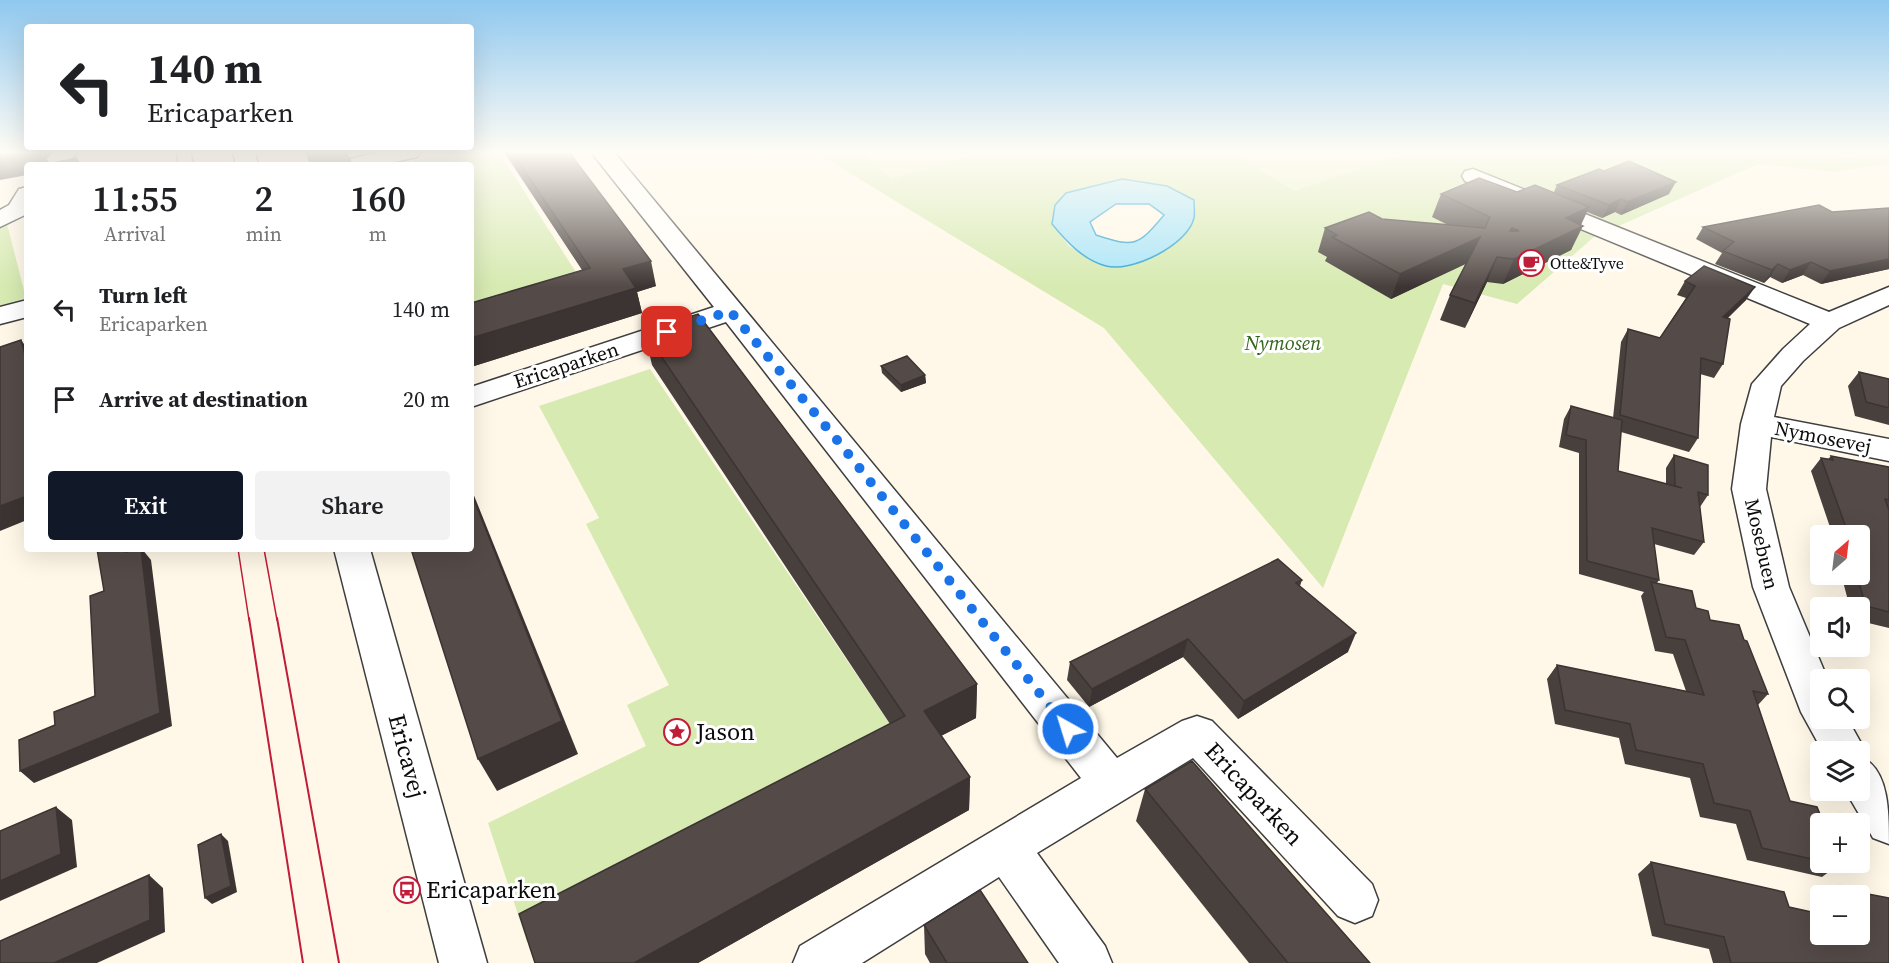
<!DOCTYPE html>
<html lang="en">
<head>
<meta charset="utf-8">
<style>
	:root { --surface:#fff; --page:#f2f2f2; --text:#202124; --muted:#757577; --accent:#111827 }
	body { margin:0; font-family:"Source Serif 4",serif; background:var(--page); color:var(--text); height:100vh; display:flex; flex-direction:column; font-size:22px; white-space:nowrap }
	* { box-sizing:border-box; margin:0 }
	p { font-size:20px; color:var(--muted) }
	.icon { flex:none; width:33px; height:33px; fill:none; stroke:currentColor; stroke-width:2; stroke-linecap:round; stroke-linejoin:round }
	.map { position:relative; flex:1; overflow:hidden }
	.drawer { position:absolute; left:24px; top:162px; width:450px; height:390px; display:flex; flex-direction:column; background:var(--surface); border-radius:6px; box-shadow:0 6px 24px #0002 }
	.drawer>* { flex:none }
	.guide { position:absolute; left:24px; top:24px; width:450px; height:126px; border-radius:6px; box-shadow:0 6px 24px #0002; background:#fff; color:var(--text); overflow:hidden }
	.needle { width:39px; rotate:28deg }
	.fabs { position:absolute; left:1810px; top:525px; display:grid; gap:12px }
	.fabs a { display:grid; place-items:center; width:60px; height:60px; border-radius:6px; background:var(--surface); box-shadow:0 6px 24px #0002; font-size:30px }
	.pin { position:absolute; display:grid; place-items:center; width:51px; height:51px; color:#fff; margin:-26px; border-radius:12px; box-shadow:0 3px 9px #0006 }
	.me { position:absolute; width:66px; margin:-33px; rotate:321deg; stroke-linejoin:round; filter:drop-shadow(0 0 4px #0008) }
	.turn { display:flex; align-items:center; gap:21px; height:126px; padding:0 24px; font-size:27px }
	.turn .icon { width:78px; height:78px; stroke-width:2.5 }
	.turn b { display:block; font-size:42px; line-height:51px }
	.eta { display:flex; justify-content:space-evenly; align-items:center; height:102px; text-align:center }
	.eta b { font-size:36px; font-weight:600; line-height:42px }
	.action { display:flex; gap:12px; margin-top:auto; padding:12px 24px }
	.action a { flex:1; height:69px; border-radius:6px; background:var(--accent); color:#fff; font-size:24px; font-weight:600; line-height:69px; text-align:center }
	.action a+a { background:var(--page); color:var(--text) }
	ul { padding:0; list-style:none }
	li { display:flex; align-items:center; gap:18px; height:90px; padding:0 24px }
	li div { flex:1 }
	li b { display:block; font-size:22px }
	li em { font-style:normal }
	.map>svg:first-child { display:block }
	.green { fill:#d6eab1; fill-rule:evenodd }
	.pitch { fill:#e7f1c3 }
	.water { fill:#aae5f9; stroke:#2ea5d3; stroke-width:1.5; fill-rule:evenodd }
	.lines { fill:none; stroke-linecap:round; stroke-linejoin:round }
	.street-casing { stroke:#3e3e3e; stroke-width:3 }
	.street { fill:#fff; fill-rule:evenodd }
	.tram-far1 { stroke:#c01d38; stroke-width:1.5 }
	.tram { stroke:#c01d38; stroke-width:2 }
	.wall { fill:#48403d }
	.shaded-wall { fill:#3b3432 }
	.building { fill:#544a47; stroke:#3b3432; stroke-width:1.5; fill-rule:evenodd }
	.route { stroke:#1a73e8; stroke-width:10; stroke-dasharray:0 18 }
	.labels { text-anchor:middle; stroke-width:6; stroke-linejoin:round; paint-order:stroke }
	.far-poi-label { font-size:16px; fill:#0b0b0b; stroke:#fff; text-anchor:start }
	.park-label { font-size:20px; font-style:italic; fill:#326419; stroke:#fff }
	.street-label { font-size:20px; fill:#0b0b0b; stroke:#fff }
	.near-poi-label { font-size:24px; fill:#0b0b0b; stroke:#fff; text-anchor:start }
	.near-street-label { font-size:24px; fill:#0b0b0b; stroke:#fff }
</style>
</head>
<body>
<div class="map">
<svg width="1889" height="963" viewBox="0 0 1889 963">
	<rect width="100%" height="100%" fill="#fff8e8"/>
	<g class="green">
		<polygon points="453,152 499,152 588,291 471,327 471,165 399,165"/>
		<path d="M815 152H1825L1839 156 1889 153V164L1834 172 1758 164 1594 237 1517 304 1443 284 1323 588 1104 328ZM1122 179 1194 220 1106 267 1069 246 1052 224 1067 193Z"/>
		<polygon points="7,224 26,298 0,306 0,227"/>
		<polygon points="650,369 902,742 527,942 488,823 646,746 627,705 669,685 586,524 599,518 539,406"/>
	</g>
	<g class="pitch">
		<polygon points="860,152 984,152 892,179"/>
		<polygon points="1230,152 1409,152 1295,191"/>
	</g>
	<path class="water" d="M1122 179 1167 186 1194 200C1194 205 1195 213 1194 218 1188 245 1131 273 1106 266 1083 260 1066 241 1052 224L1055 205 1066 193ZM1116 204H1149L1164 215C1138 246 1135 248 1096 235L1090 222Z"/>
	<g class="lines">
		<defs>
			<g id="street">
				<polygon points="53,152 77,152 66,165 42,165"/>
				<polygon points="233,152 255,152 258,165 236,165"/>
				<polygon points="380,152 420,152 417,157 382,165 343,165 346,160"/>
				<polygon points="591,152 614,152 1117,758 1182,721 1197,716 1212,721 1372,884 1378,900 1372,916 1355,923 1338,916 1193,758 1037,853 1105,946 1112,963 1059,963 999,877 862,963 793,963 800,946 1081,778 726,322 471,407 471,387 714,307"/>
				<path d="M1473 169 1829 312 1889 287V305L1839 328 1803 361 1781 386 1774 417 1889 439V461L1771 437 1766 489 1789 587 1828 680H1821V718H1847L1866 752 1863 758C1889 771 1889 813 1889 844L1873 838 1845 790H1860V752H1823L1801 712 1753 587 1732 489 1741 424 1752 384 1783 349 1810 324 1465 181 1462 176 1465 171Z"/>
				<polygon points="27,187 27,214 0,227 0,210 9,205 19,189"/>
				<polygon points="27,300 27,317 0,324 0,307"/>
				<polygon points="334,549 370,549 487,963 439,963"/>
			</g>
		</defs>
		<use href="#street" class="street-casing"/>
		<use href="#street" class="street"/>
		<g class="tram-far1">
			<polyline points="176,152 178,165"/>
			<polyline points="191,152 194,165"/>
			<polyline points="238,549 249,620"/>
			<polyline points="264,549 277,620"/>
		</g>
		<g class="tram">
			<polyline points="249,618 303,963"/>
			<polyline points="277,618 339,963"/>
		</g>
	</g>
	<g class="wall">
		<polygon points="504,152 569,152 656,286 637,292 642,313 471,367 471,303 582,270"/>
		<polygon points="1604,171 1669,194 1621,215 1615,212 1602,218 1587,212 1581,225 1571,250 1503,284 1487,282 1465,328 1440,320 1450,295 1466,263 1391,299 1325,261 1327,257 1318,252 1325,228 1382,219 1448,225 1432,217 1441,194 1517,192 1554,192 1557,185"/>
		<polygon points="1889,208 1889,269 1821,284 1803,275 1782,283 1770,277 1764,283 1715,264 1722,253 1696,239 1703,227 1832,212"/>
		<polygon points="1685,281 1746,300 1727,318 1723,364 1714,378 1700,374 1698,438 1689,452 1621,432 1618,471 1666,484 1666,468 1674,455 1708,495 1700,507 1704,542 1694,555 1654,544 1659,580 1657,583 1696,608 1710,620 1744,640 1768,694 1758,705 1790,801 1821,824 1821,862 1838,862 1838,865 1822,877 1747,860 1736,824 1700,817 1690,778 1625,764 1619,738 1555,724 1547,679 1557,665 1686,691 1673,654 1655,651 1641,596 1644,592 1579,574 1579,453 1559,447 1564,419 1571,406 1613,418 1621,342 1628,329 1660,338 1686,298 1677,295"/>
		<polygon points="644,331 977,684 976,718 941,736 970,777 969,810 698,963 535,963 890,724 652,365"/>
		<polygon points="881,366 925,375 926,383 901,392 882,373"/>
		<polygon points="1859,372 1889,379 1889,425 1855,416 1848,386"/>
		<polygon points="1831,456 1889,467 1889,628 1860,621 1860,608 1850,608 1841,574 1860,574 1860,536 1833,536 1811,471 1821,458 1828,459"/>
		<polygon points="1302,580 1300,586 1348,652 1238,719 1183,657 1089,707 1067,680 1070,662"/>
		<polygon points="1145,789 1370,963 1249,963 1136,821"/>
		<polygon points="1651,862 1784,892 1789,907 1821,914 1821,934 1860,934 1860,896 1827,896 1837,888 1889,898 1889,963 1713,963 1709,949 1652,936 1638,874"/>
		<polygon points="924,925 1028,963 930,963 925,954"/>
	</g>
	<g class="shaded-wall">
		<polygon points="31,152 52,152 46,158 51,165 27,165 27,175 0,180 0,159"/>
		<polygon points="77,158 81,165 77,165"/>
		<polygon points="1676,182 1669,194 1621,215 1627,202"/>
		<polygon points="1621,199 1615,212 1602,218 1609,205"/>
		<polygon points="1589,207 1579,228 1583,226 1571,250 1503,284 1514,259 1566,218"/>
		<polygon points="1480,237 1470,262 1391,299 1400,274"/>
		<polygon points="1497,257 1487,282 1465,328 1475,303"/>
		<polygon points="1889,259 1889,269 1821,284 1830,271"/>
		<polygon points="651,261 656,286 637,292 642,313 471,367 471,338 623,269"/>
		<polygon points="1811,262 1803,275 1782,283 1790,270"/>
		<polygon points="1778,264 1770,277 1764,283 1772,270"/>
		<polygon points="1755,287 1746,300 1715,331 1723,317"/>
		<polygon points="21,340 27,348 27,362"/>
		<polygon points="925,375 926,383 901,392 901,385"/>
		<polygon points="471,488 578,754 497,791 478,759"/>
		<polygon points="27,496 27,520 0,531 0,506"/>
		<polygon points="141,549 142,549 151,560 172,726 34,783 20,771 160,713"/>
		<polygon points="1356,633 1348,652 1238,719 1244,701"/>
		<polygon points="1188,639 1183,657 1089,707 1092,689"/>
		<polygon points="977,684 976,718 925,744 924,711"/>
		<polygon points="970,777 969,810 698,963 634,963"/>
		<polygon points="56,807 72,820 77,867 0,901 0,881"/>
		<polygon points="221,834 228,841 237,892 212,904 205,898"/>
		<polygon points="149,875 163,888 165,932 97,963 54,963"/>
	</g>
	<g class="building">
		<polygon points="0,152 35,152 0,159"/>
		<polygon points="306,152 346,152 352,165 311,165"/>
		<polygon points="512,152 569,152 651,261 623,269 636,288 471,338 471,303 590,268"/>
		<polygon points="77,158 77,165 43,165"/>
		<polygon points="1629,161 1676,182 1627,202 1621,199 1609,205 1557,185 1599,169 1604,171"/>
		<path d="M1479 178 1517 192 1535 185 1589 207 1566 218 1583 226 1514 259 1497 257 1475 303 1450 295 1480 237 1400 274 1332 237 1337 235 1325 228 1369 212 1382 219 1485 228 1490 217 1441 194ZM1512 228 1519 231H1510Z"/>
		<polygon points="1819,205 1832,212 1889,208 1889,259 1830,271 1811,262 1790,270 1778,264 1772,270 1723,251 1734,242 1703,227"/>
		<polygon points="1704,266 1755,287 1723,317 1730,319 1723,364 1701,358 1698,438 1620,415 1628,329 1660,338 1695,286 1685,281"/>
		<polygon points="698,314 977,684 924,711 970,777 634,963 535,963 519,914 905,716 644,331"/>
		<polygon points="21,340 27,362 27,496 0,506 0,347"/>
		<polygon points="907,356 925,375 901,385 881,366"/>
		<polygon points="1859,372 1889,379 1889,408 1866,402"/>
		<polygon points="1571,406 1622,420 1618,471 1682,488 1675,486 1674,455 1708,465 1708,495 1698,492 1704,542 1652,528 1659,580 1587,561 1586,440 1566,435"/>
		<polygon points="1831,456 1889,467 1889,500 1885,499 1889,510 1889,612 1866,606 1856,574 1860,574 1860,536 1849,536 1821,458 1833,460"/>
		<polygon points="471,492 562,721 478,759 411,549 471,549"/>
		<polygon points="97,549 125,549 126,552 135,549 141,549 160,713 20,771 19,740 55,725 54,712 95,696 90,596 104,591"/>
		<polygon points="1278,559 1302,580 1296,583 1356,633 1244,701 1188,639 1092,689 1070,662"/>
		<polygon points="1651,582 1692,591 1696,608 1708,611 1710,620 1739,625 1744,640 1747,641 1768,694 1753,691 1790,801 1817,807 1824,824 1821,824 1821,861 1762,848 1750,811 1714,803 1703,764 1636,750 1630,724 1565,710 1557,665 1704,695 1685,640 1666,637"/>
		<polygon points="1192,761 1370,963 1288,963 1145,789"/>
		<polygon points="56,807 61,854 0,881 0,831"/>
		<polygon points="221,834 231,886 205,898 198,845"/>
		<polygon points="1651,862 1784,892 1789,907 1821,914 1821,934 1860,934 1860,896 1841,896 1837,888 1889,898 1889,963 1731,963 1724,937 1665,924"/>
		<polygon points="149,875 150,920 54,963 0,963 0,941"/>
		<polygon points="980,890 1028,963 947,963 924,925"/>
	</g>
	<linearGradient id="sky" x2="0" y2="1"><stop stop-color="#8fc8ef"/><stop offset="0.53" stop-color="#fffcf5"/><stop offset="1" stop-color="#fffcf5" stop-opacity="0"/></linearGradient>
	<rect width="1889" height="287" fill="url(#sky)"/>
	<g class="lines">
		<polyline class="route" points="667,332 730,311 837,440 1068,729"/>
	</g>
	<defs>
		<symbol id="cafe-ring" viewBox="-11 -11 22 22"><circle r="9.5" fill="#fff" stroke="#c01d38" stroke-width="1.5"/><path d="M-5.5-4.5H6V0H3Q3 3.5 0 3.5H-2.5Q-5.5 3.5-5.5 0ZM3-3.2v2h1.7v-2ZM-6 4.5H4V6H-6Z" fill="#c01d38"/></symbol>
		<symbol id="sight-ring" viewBox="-11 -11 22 22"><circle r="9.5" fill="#fff" stroke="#c01d38" stroke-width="1.5"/><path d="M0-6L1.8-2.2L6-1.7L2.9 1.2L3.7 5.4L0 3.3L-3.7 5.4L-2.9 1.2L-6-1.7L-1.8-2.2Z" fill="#c01d38"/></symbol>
		<symbol id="bus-ring" viewBox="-11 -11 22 22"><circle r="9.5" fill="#fff" stroke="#c01d38" stroke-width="1.5"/><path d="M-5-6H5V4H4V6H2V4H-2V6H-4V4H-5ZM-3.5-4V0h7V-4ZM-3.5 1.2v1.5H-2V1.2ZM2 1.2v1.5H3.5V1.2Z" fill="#c01d38"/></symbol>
	</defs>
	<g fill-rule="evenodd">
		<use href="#cafe-ring" x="1516" y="248" width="30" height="30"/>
		<use href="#sight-ring" x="662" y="717" width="30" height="30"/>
		<use href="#bus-ring" x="392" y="875" width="30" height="30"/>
	</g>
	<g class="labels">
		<g class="far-poi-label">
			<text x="1550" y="269">Otte&amp;Tyve</text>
		</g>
		<g class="park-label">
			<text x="1283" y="350">Nymosen</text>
		</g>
		<g class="street-label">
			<text transform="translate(566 365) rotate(-18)" y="7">Ericaparken</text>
			<text transform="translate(1823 437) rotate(11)" y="7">Nymosevej</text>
			<text transform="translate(1762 544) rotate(77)" y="7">Mosebuen</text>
		</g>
		<g class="near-poi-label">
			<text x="696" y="740">Jason</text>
			<text x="426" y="898">Ericaparken</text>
		</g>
		<g class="near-street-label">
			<text transform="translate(407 756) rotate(75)" y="8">Ericavej</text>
			<text transform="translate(1254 794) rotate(47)" y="8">Ericaparken</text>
		</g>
	</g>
</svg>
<div class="fabs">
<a><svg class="needle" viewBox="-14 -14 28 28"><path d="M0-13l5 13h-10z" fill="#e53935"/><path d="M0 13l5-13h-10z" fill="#757577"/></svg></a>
<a><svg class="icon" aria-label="sound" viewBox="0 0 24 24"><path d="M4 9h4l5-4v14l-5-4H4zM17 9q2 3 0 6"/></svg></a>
<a><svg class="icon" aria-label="search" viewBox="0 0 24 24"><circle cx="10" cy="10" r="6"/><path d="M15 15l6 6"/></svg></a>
<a><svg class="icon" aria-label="layers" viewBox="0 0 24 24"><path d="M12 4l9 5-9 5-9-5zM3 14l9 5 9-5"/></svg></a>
<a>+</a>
<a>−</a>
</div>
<div class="pin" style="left:667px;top:332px;background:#d93025"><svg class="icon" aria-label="arrive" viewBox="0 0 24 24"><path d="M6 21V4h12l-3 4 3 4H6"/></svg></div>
<svg class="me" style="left:1068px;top:729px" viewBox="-20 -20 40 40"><circle r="17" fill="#1a73e8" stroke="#fff" stroke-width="3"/><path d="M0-11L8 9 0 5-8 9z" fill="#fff"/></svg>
<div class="guide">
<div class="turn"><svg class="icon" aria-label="left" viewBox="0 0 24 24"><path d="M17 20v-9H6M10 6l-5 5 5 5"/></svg><div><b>140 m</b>Ericaparken</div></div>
</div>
<section class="drawer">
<div class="eta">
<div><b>11:55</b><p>Arrival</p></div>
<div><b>2</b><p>min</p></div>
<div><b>160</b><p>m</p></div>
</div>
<ul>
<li><svg class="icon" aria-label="left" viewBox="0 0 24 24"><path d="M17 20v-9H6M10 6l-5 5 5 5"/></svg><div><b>Turn left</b><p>Ericaparken</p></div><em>140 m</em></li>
<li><svg class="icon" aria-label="arrive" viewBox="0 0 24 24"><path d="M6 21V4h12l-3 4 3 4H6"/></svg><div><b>Arrive at destination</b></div><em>20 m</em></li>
</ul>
<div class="action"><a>Exit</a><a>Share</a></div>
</section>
</div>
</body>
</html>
